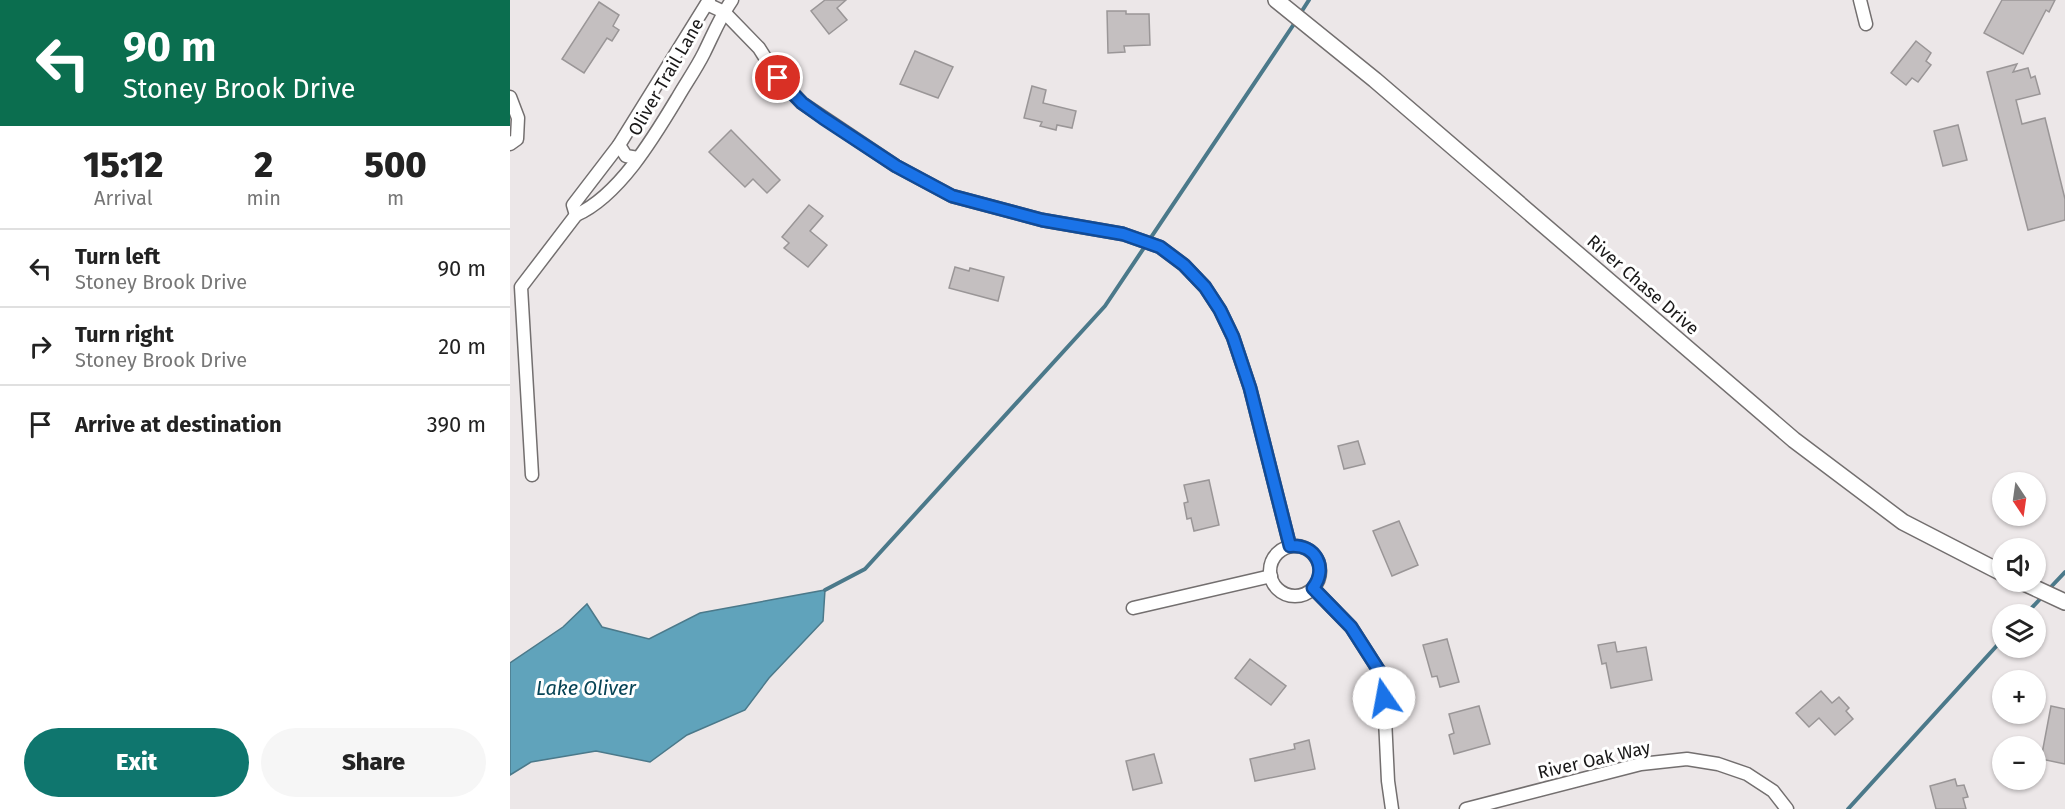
<!DOCTYPE html>
<html lang="en">
<head>
<meta charset="utf-8">
<style>
	:root { --surface:#fff; --page:#f6f6f6; --text:#222; --muted:#767676; --line:#e0e0e0; --accent:#0f766e }
	body { margin:0; font-family:"Fira Sans",sans-serif; background:var(--page); color:var(--text); height:100vh; display:flex; flex-direction:column; font-size:22px; white-space:nowrap }
	* { box-sizing:border-box; margin:0 }
	p { font-size:20px; color:var(--muted) }
	.icon { flex:none; width:33px; height:33px; fill:none; stroke:currentColor; stroke-width:2; stroke-linecap:round; stroke-linejoin:round }
	.map { position:relative; flex:1; overflow:hidden }
	.sheet { display:flex; flex-direction:column; background:var(--surface); width:510px }
	.sheet>* { flex:none }
	.top-card { background:#0b6e4f; color:#fff; overflow:hidden }
	.needle { width:39px; rotate:167deg }
	.tools { position:absolute; left:1482px; top:472px; display:grid; gap:12px }
	.tools a { display:grid; place-items:center; width:54px; height:54px; border-radius:50%; background:var(--surface); box-shadow:0 2px 4px #0004; font-size:30px }
	.pin { position:absolute; display:grid; place-items:center; width:51px; height:51px; color:#fff; margin:-26px; border:3px solid #fff; border-radius:50%; box-shadow:0 2px 6px #0007 }
	.me { position:absolute; width:66px; margin:-33px; rotate:348deg; stroke-linejoin:round; filter:drop-shadow(0 0 4px #0008) }
	.turn { display:flex; align-items:center; gap:21px; height:126px; padding:0 24px; font-size:27px }
	.turn .icon { width:78px; height:78px; stroke-width:2.5 }
	.turn b { display:block; font-size:42px; line-height:51px }
	.eta { display:flex; justify-content:space-evenly; align-items:center; height:102px; text-align:center }
	.eta b { font-size:36px; font-weight:800; line-height:42px }
	.primary-button { display:flex; gap:12px; margin-top:auto; padding:12px 24px }
	.primary-button a { flex:1; height:69px; border-radius:36px; background:var(--accent); color:#fff; font-size:24px; font-weight:800; line-height:69px; text-align:center }
	.primary-button a+a { background:var(--page); color:var(--text) }
	ul { padding:0; list-style:none }
	li { display:flex; align-items:center; gap:18px; height:78px; padding:0 24px; border-top:2px solid var(--line) }
	li div { flex:1 }
	li b { display:block; font-size:22px }
	li em { font-style:normal }
	main { display:flex; flex:1; min-height:0 }
	.map>svg:first-child { display:block }
	.water { fill:#60a3bb; stroke:#4b798a; stroke-width:1.5 }
	.lines { fill:none; stroke-linecap:round; stroke-linejoin:round }
	.stream { stroke:#4b798a; stroke-width:4 }
	.building { fill:#c4bfc0; stroke:#9a9697; stroke-width:1.5 }
	.minor-casing { stroke:#736f6f; stroke-width:15 }
	.tertiary-casing { stroke:#736f6f; stroke-width:18 }
	.minor { stroke:#fff; stroke-width:12 }
	.tertiary { stroke:#fff; stroke-width:15 }
	.route-casing { stroke:#114b97; stroke-width:15 }
	.route { stroke:#1a73e8; stroke-width:10 }
	.labels { text-anchor:middle; stroke-width:6; stroke-linejoin:round; paint-order:stroke }
	.street-label { font-size:18px; fill:#191818; stroke:#fff }
	.water-label { font-size:20px; font-style:italic; fill:#074456; stroke:#fff }
</style>
</head>
<body>
<main>
<section class="sheet">
<div class="top-card">
<div class="turn"><svg class="icon" aria-label="left" viewBox="0 0 24 24"><path d="M17 20v-9H6M10 6l-5 5 5 5"/></svg><div><b>90 m</b>Stoney Brook Drive</div></div>
</div>
<div class="eta">
<div><b>15:12</b><p>Arrival</p></div>
<div><b>2</b><p>min</p></div>
<div><b>500</b><p>m</p></div>
</div>
<ul>
<li><svg class="icon" aria-label="left" viewBox="0 0 24 24"><path d="M17 20v-9H6M10 6l-5 5 5 5"/></svg><div><b>Turn left</b><p>Stoney Brook Drive</p></div><em>90 m</em></li>
<li><svg class="icon" aria-label="right" viewBox="0 0 24 24"><path d="M7 20v-9h11M14 6l5 5-5 5"/></svg><div><b>Turn right</b><p>Stoney Brook Drive</p></div><em>20 m</em></li>
<li><svg class="icon" aria-label="arrive" viewBox="0 0 24 24"><path d="M6 21V4h12l-3 4 3 4H6"/></svg><div><b>Arrive at destination</b></div><em>390 m</em></li>
</ul>
<div class="primary-button"><a>Exit</a><a>Share</a></div>
</section>
<div class="map">
<svg width="1555" height="809" viewBox="0 0 1555 809">
	<rect width="100%" height="100%" fill="#ece7e8"/>
	<polygon class="water" points="315,590 313,621 259,678 235,710 177,735 140,762 86,751 21,762 0,775 0,663 53,627 77,604 92,627 139,639 190,613"/>
	<g class="lines">
		<g class="stream">
			<polyline points="790,14 799,0"/>
			<polyline points="1539,589 1555,572"/>
			<polyline points="315,590 355,569 595,306 786,21"/>
			<polyline points="1515,615 1532,597"/>
			<polyline points="1338,809 1492,640"/>
		</g>
	</g>
	<g class="building">
		<polygon points="315,0 336,0 327,8 337,20 319,34 301,11"/>
		<polygon points="1492,0 1545,0 1539,12 1536,10 1513,54 1474,33"/>
		<polygon points="89,2 109,15 103,26 109,30 102,41 97,38 74,73 52,59"/>
		<polygon points="597,11 616,11 616,14 639,14 640,45 614,46 615,52 598,53"/>
		<polygon points="1406,41 1421,53 1416,61 1421,65 1408,82 1402,78 1396,85 1381,73"/>
		<polygon points="405,51 443,67 428,98 390,84"/>
		<polygon points="1507,64 1503,72 1518,68 1521,78 1525,76 1530,94 1506,100 1512,124 1535,118 1555,199 1555,220 1518,230 1477,72"/>
		<polygon points="522,86 536,90 533,103 566,111 562,128 547,125 546,130 530,126 532,122 514,118"/>
		<polygon points="1448,125 1457,160 1433,166 1424,131"/>
		<polygon points="221,130 270,180 257,193 243,179 235,187 199,152"/>
		<polygon points="299,205 313,216 300,231 317,245 298,267 274,248 279,243 272,237"/>
		<polygon points="445,267 459,271 460,268 494,277 488,301 439,288"/>
		<polygon points="848,441 855,464 834,469 828,446"/>
		<polygon points="699,480 709,525 684,531 681,518 677,519 674,503 678,502 674,485"/>
		<polygon points="889,521 908,565 882,576 863,531"/>
		<polygon points="937,639 949,682 930,687 927,676 922,677 913,645"/>
		<polygon points="1105,642 1107,652 1136,647 1142,680 1101,688 1096,663 1092,664 1088,645"/>
		<polygon points="740,659 776,686 761,705 725,678"/>
		<polygon points="1311,691 1322,703 1329,697 1339,708 1336,711 1343,719 1325,735 1309,718 1299,727 1286,713"/>
		<polygon points="969,706 980,744 944,754 939,735 944,733 939,714"/>
		<polygon points="1541,706 1555,709 1555,764 1531,759"/>
		<polygon points="799,740 805,769 745,781 740,759 785,749 784,744"/>
		<polygon points="644,754 652,783 623,790 616,761"/>
		<polygon points="1445,779 1447,786 1454,785 1458,797 1453,798 1456,809 1426,809 1420,786"/>
	</g>
	<g class="lines">
		<defs>
			<g id="minor">
				<path d="M199 0 109 145 63 205 66 215C109 196 144 137 168 97 176 83 186 69 194 53 203 35 210 17 222 0"/>
				<polyline points="1350,0 1356,24"/>
				<polyline points="197,4 214,12 249,48 268,78 292,103 386,166 442,196 532,220 613,234 650,247 674,265 695,287 710,310 723,337 740,388 780,546"/>
				<polyline points="0,97 8,118 7,139 0,144"/>
				<polyline points="109,145 116,156 128,158"/>
				<polyline points="22,475 11,287 66,215"/>
				<circle cx="785" cy="571" r="25"/>
				<polyline points="803,588 841,627 873,677 878,781 882,809"/>
				<polyline points="623,608 761,576"/>
				<polyline points="956,809 1131,764 1177,759 1208,764 1237,774 1263,791 1277,809"/>
			</g>
			<g id="tertiary">
				<polyline points="766,0 865,80 1284,440 1393,522 1492,573"/>
				<polyline points="1512,582 1555,602"/>
			</g>
		</defs>
		<use href="#minor" class="minor-casing"/>
		<use href="#tertiary" class="tertiary-casing"/>
		<use href="#minor" class="minor"/>
		<use href="#tertiary" class="tertiary"/>
	</g>
	<g class="lines">
		<defs>
			<path id="route" d="M268 78 292 103 313 118 386 166 442 196 532 220 613 234 650 247 674 265 695 287 710 310 723 337 740 388 780 546C806 544 818 568 803 588L841 627 873 677 874 698"/>
		</defs>
		<use href="#route" class="route-casing"/>
		<use href="#route" class="route"/>
	</g>
	<g class="labels">
		<g class="street-label">
			<text transform="translate(156 77) rotate(-60)" y="6">Oliver Trail Lane</text>
			<text transform="translate(1133 285) rotate(41)" y="6">River Chase Drive</text>
			<text transform="translate(1084 760) rotate(-13)" y="6">River Oak Way</text>
		</g>
		<g class="water-label">
			<text x="76" y="695">Lake Oliver</text>
		</g>
	</g>
</svg>
<div class="tools">
<a><svg class="needle" viewBox="-14 -14 28 28"><path d="M0-13l5 13h-10z" fill="#e53935"/><path d="M0 13l5-13h-10z" fill="#767676"/></svg></a>
<a><svg class="icon" aria-label="sound" viewBox="0 0 24 24"><path d="M4 9h4l5-4v14l-5-4H4zM17 9q2 3 0 6"/></svg></a>
<a><svg class="icon" aria-label="layers" viewBox="0 0 24 24"><path d="M12 4l9 5-9 5-9-5zM3 14l9 5 9-5"/></svg></a>
<a>+</a>
<a>−</a>
</div>
<div class="pin" style="left:268px;top:78px;background:#d93025"><svg class="icon" aria-label="arrive" viewBox="0 0 24 24"><path d="M6 21V4h12l-3 4 3 4H6"/></svg></div>
<svg class="me" style="left:874px;top:698px" viewBox="-20 -20 40 40"><circle r="19" fill="#fff"/><path d="M0-13L10 11 0 6-10 11z" fill="#1a73e8"/></svg>
</div>
</main>
</body>
</html>
